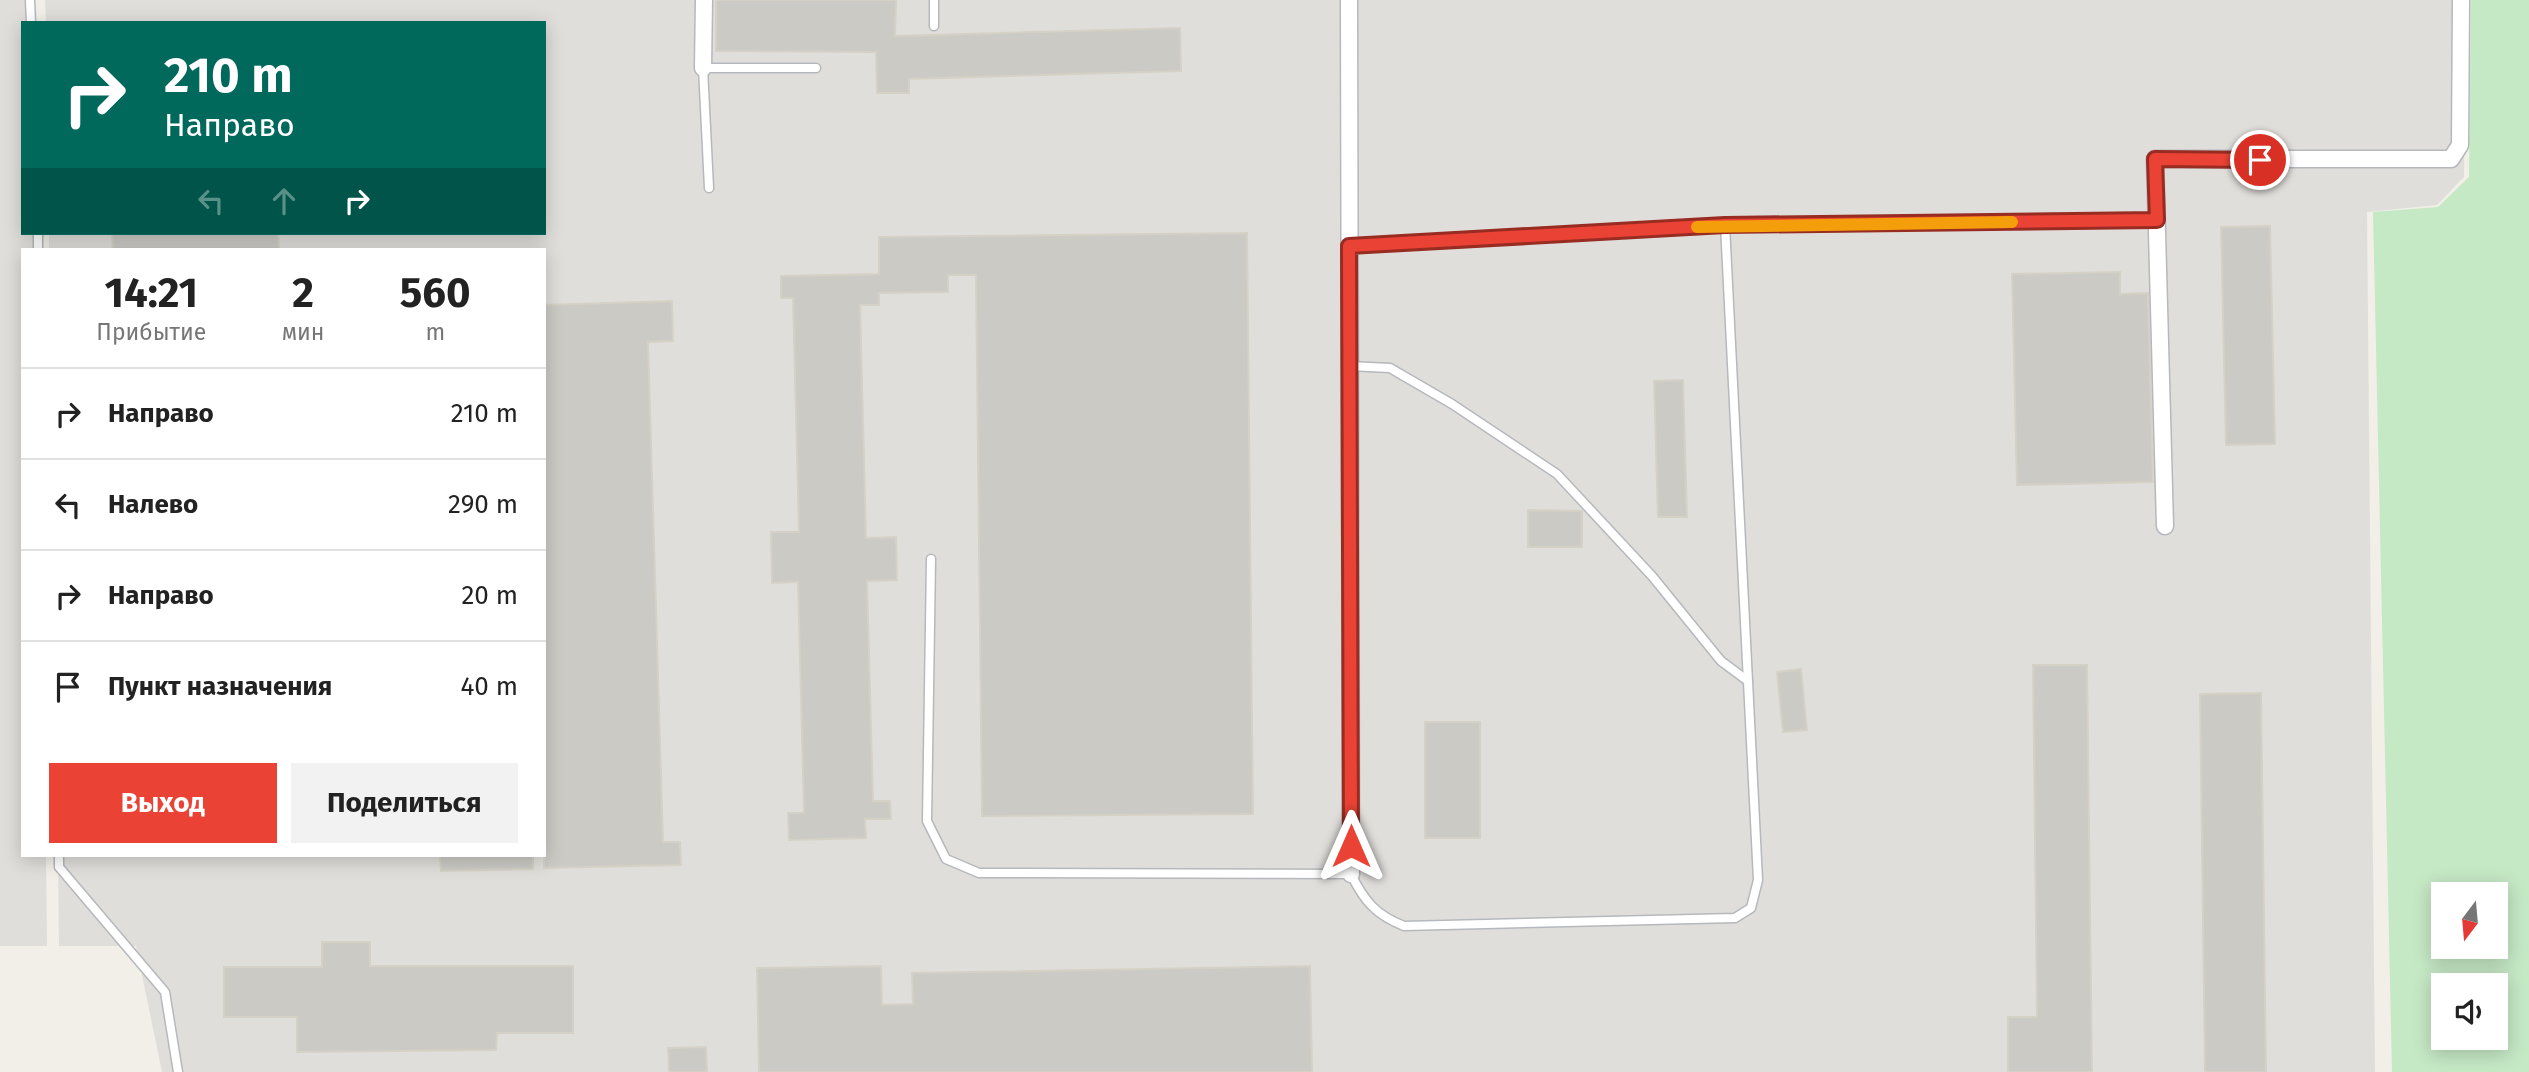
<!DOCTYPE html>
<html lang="ru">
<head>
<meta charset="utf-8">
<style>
	:root { --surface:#fff; --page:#f2f2f2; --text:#222; --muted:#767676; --line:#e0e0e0; --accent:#ea4335 }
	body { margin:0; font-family:"Fira Sans",sans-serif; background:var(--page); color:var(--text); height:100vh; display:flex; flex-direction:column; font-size:26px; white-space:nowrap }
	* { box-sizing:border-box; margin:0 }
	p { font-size:23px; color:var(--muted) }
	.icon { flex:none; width:38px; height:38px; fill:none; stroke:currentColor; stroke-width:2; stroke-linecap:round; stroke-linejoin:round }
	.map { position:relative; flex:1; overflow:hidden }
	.panel { position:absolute; left:21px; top:248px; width:525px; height:609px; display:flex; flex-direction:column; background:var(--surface); border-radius:0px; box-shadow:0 4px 18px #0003 }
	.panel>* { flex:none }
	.top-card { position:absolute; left:21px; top:21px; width:525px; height:214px; border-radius:0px; box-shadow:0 4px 18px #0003; background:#00695c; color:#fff; overflow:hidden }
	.needle { width:46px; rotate:196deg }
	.controls { position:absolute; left:2431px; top:882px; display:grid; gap:14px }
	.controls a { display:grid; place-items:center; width:77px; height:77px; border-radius:0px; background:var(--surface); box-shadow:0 4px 18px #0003; font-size:35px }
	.pin { position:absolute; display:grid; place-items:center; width:60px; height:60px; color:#fff; margin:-30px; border:4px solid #fff; border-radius:50%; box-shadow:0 2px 7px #0007 }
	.me { position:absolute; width:77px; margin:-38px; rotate:0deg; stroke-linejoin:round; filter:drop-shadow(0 0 5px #0008) }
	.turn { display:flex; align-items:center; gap:24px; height:147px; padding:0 28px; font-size:32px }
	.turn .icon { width:91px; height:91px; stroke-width:2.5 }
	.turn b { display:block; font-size:49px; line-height:60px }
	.lanes { display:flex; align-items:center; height:66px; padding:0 28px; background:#0003; justify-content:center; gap:35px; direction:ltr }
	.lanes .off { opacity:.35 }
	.eta { display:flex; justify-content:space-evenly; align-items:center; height:119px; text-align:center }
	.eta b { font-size:42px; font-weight:700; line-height:49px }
	.action { display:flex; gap:14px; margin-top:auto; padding:14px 28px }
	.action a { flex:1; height:80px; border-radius:0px; background:var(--accent); color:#fff; font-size:28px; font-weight:700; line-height:80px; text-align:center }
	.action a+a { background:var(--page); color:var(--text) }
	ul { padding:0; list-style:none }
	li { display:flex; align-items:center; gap:21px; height:91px; padding:0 28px; border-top:2px solid var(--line) }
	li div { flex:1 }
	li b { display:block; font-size:26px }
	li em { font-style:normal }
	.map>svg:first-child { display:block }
	.industrial { fill:#e0deda }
	.green { fill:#c5e8c5; fill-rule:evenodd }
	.building { fill:#cccac5; stroke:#d6d1c6; stroke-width:2 }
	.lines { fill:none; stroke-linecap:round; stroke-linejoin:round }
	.lane-casing { stroke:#b5b8bc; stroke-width:11 }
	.street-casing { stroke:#b5b8bc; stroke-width:19 }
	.lane { stroke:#fff; stroke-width:8 }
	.street { stroke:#fff; stroke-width:16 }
	.route-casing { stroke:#982c22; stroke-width:18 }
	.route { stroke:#ea4335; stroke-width:12 }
	.slow { stroke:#f59e0b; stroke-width:12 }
</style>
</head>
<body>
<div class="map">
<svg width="2529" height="1072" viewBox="0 0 2529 1072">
	<rect width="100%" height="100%" fill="#f1efe8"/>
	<g class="industrial">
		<polygon points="0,0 28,0 28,23 23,23 23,233 33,233 33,250 23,250 23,856 46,856 47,946 0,946"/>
		<polygon points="45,0 2465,0 2464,177 2437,205 2367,212 2375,1072 162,1072 136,946 59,946 58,856 544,856 544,250 49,250 49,233 544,233 544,23 46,23"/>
	</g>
	<path class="green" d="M2471 0H2529V1072H2392L2373 212 2438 207 2469 177ZM2443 894H2496V947H2443ZM2443 985H2496V1038H2443Z"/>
	<g class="building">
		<polygon points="716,0 896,0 895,36 1180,28 1181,71 909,79 909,93 877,93 876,52 716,51"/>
		<polygon points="2270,226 2275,444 2226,445 2221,227"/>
		<polygon points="112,233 278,233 279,250 113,250"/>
		<polygon points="1247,233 1253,814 982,816 976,275 948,275 948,292 879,293 879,305 860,305 866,538 896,537 897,580 867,581 873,801 890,801 891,819 865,819 866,838 789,840 788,813 804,813 798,582 772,583 771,532 799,532 793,298 781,298 781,276 879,274 879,237"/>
		<polygon points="2120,272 2120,294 2148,293 2153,482 2017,485 2012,274"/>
		<polygon points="672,301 673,341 648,342 663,842 680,842 681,865 544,868 544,305"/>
		<polygon points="1683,380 1687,517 1658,517 1654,381"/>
		<polygon points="1528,510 1582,511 1582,547 1528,547"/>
		<polygon points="2033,665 2087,665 2092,1072 2008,1072 2008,1017 2037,1017"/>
		<polygon points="1801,669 1807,730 1783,732 1777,672"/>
		<polygon points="2261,693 2266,1072 2205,1072 2200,694"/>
		<rect x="1425" y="722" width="55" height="116"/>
		<polygon points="440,856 533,856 533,869 441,871"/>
		<polygon points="322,942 370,942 370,966 573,966 573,1033 497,1033 496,1050 297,1052 297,1017 224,1017 224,967 322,967"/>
		<polygon points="881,966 882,1005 913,1004 912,973 1310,966 1312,1072 759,1072 757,968"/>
		<polygon points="706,1047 707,1072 669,1072 668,1048"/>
	</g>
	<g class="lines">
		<defs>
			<g id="lane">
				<polyline points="30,0 31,23"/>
				<polyline points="934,26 934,0"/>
				<polyline points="709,188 703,68 816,68"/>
				<polyline points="38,233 38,250"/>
				<polyline points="1349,246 1725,225 2157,220"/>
				<polyline points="1349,366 1390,368 1452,404 1557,474 1652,576 1721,661 1748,681"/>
				<path d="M931 559 927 821 946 859 979 873 1351 874C1364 901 1376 915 1404 926L1735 918 1751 908 1758 880 1725 225"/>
				<polyline points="59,856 59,867 165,992 178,1072"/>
			</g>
			<g id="street">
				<polyline points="1349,0 1351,874"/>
				<polyline points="703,68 704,0"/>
				<polyline points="2165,526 2155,159 2451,159 2460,145 2461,0"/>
			</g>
		</defs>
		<use href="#lane" class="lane-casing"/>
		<use href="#street" class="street-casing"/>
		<use href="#lane" class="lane"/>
		<use href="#street" class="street"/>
	</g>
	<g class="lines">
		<defs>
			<polyline id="route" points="1351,846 1349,246 1725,225 2157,220 2155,159 2260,160"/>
		</defs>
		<use href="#route" class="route-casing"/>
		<use href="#route" class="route"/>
		<polyline class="slow" points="1697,227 2012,222"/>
	</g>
</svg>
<div class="controls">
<a><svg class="needle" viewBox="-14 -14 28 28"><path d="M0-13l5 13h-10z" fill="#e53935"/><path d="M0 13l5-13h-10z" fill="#767676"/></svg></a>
<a><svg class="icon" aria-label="sound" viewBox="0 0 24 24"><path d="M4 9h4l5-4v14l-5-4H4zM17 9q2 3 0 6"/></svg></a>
</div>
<div class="pin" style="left:2260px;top:160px;background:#d93025"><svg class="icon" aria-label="arrive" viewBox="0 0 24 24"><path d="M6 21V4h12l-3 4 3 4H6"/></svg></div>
<svg class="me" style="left:1351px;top:846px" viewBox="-20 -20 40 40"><path d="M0-17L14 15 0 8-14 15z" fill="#ea4335" stroke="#fff" stroke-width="4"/></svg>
<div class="top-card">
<div class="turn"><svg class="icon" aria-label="right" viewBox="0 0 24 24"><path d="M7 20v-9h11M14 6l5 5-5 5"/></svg><div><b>210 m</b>Направо</div></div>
<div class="lanes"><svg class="icon off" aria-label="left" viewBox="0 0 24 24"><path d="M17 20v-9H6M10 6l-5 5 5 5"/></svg><svg class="icon off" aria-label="ahead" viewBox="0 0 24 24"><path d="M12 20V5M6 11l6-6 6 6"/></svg><svg class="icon" aria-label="right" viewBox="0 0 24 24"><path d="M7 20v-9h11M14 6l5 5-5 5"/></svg></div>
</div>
<section class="panel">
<div class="eta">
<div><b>14:21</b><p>Прибытие</p></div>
<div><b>2</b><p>мин</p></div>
<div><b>560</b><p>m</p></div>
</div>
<ul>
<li><svg class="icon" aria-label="right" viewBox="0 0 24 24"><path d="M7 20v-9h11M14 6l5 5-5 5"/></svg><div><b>Направо</b></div><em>210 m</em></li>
<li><svg class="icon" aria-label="left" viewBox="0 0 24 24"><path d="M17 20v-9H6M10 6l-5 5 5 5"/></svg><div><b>Налево</b></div><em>290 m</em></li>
<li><svg class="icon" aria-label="right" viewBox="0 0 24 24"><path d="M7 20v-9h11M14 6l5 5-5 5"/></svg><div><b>Направо</b></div><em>20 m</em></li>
<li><svg class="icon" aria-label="arrive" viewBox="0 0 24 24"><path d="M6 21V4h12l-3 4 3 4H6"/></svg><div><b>Пункт назначения</b></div><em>40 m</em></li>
</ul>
<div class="action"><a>Выход</a><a>Поделиться</a></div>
</section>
</div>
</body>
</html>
